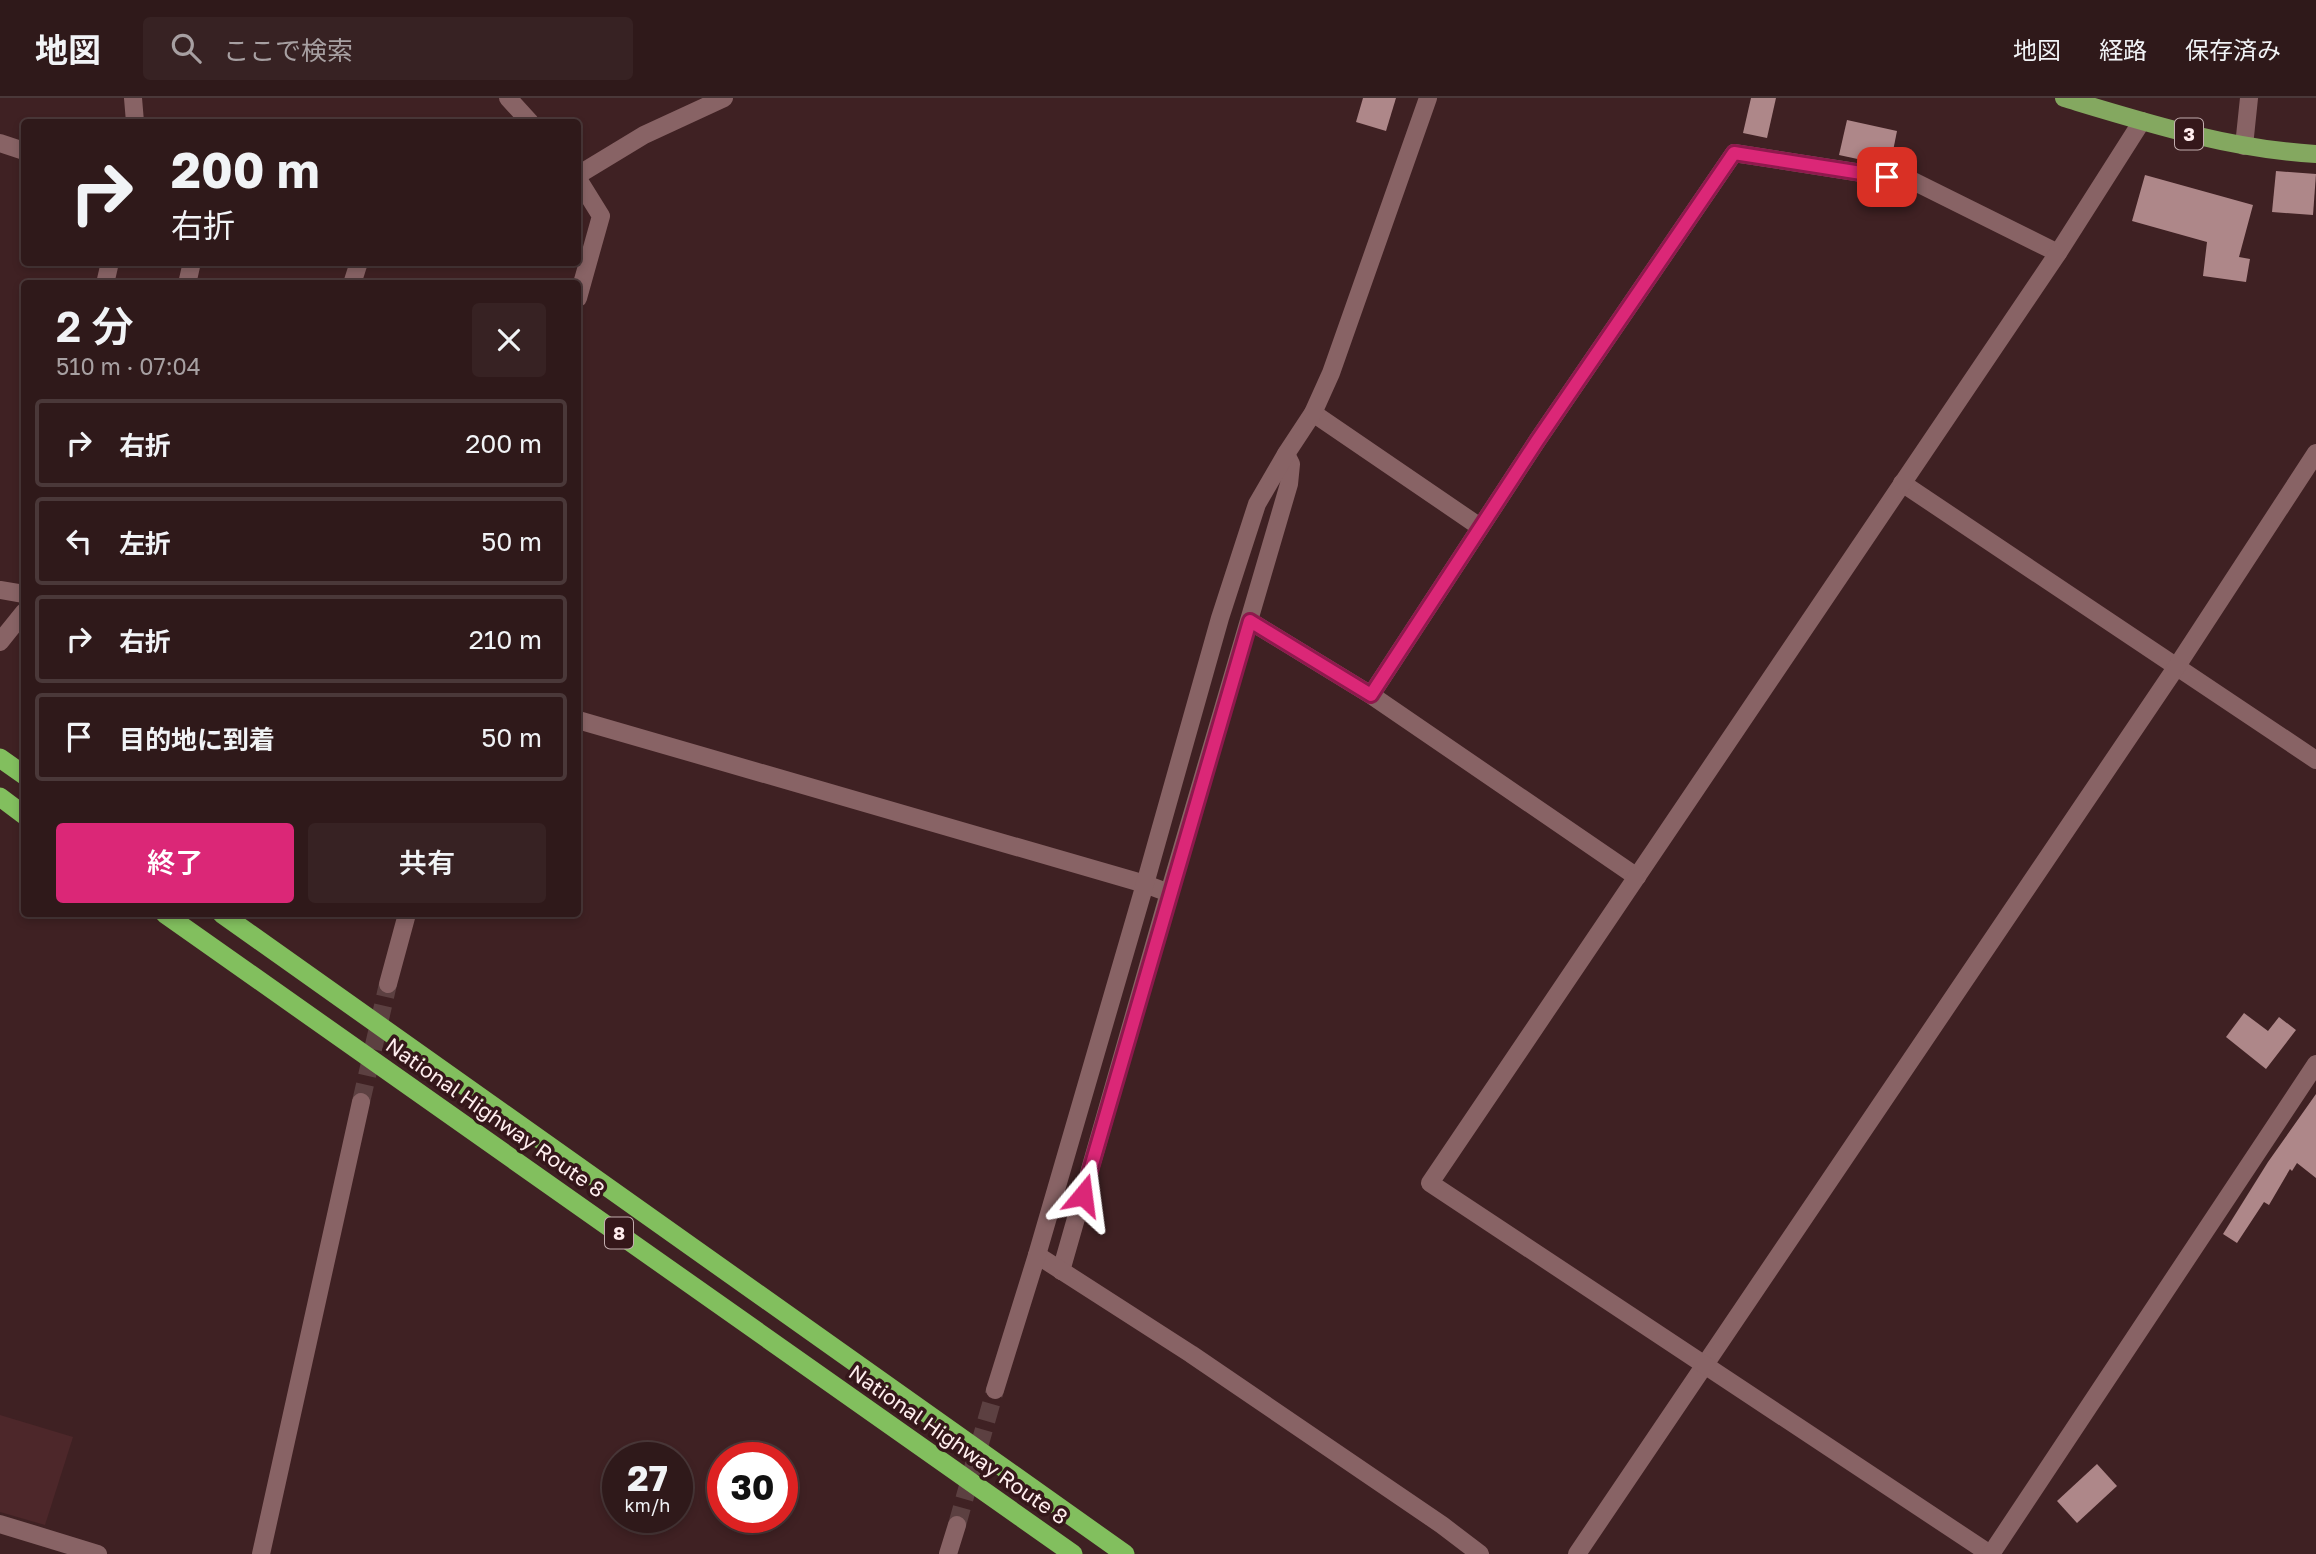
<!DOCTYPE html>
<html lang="ja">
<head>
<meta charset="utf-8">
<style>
	:root { --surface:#2f191a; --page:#372223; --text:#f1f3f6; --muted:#a7a0a2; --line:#4a3839; --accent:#db2777 }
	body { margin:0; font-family:"Golos Text","Noto Sans JP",sans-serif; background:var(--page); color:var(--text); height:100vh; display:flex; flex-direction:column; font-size:26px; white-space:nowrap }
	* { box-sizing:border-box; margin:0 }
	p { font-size:23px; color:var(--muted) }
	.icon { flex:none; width:38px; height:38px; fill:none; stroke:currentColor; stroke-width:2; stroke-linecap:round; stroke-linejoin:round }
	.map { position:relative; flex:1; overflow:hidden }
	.side { position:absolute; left:21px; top:182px; width:560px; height:637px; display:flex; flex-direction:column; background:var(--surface); border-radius:7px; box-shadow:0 4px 10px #0003,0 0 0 2px var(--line) }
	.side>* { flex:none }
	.top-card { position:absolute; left:21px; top:21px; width:560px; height:147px; border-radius:7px; box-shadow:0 4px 10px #0003,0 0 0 2px var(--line); background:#2f191a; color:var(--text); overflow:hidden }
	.speed { position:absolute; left:602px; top:1344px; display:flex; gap:14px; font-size:35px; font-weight:700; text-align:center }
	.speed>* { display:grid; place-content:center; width:91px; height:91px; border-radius:50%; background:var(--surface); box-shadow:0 4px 10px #0003,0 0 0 2px var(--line); line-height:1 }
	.speed small { font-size:18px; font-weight:400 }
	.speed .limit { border:10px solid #d22; background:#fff; color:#111 }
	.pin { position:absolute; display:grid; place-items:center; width:60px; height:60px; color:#fff; margin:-30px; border-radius:14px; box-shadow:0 4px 10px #0006 }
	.me { position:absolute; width:77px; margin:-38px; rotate:16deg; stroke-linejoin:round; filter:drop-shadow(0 0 5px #0008) }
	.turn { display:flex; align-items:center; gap:24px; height:147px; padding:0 35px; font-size:32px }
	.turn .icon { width:91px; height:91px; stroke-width:2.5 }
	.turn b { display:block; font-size:49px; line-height:60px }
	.round { display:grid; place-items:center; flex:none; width:74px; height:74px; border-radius:7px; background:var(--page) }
	.head { display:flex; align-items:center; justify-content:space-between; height:119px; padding:0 35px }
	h1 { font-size:42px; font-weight:600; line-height:52px }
	.button { display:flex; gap:14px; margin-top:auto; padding:14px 35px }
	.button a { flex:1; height:80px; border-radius:7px; background:var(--accent); color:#fff; font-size:28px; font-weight:600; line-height:80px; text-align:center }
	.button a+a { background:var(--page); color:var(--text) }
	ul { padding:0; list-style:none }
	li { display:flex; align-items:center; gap:21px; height:88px; margin:0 14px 10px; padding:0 21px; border:4px solid var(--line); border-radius:7px }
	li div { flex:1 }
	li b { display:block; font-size:26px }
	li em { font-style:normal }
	header { display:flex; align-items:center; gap:42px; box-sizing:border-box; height:98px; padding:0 35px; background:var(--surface); border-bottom:2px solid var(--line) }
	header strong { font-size:33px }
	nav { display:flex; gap:38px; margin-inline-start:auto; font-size:24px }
	.search { width:490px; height:63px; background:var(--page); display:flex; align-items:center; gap:18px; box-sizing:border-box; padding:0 24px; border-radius:7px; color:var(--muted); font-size:26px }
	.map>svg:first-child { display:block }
	.built { fill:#4d272a }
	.building { fill:#ae8789 }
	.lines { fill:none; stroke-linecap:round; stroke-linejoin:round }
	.minor-tunnel { stroke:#5c4041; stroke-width:18; stroke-dasharray:18 9; stroke-linecap:butt }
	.minor { stroke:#886365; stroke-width:18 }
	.tertiary { stroke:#886365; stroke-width:18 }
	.primary { stroke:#84a860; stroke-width:18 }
	.trunk { stroke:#82bf5e; stroke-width:19 }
	.route-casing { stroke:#8e194d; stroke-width:18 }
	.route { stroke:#db2777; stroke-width:12 }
	.labels { text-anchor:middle; stroke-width:7; stroke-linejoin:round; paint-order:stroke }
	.shield { fill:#35171a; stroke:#c2adae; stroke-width:2 }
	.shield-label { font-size:19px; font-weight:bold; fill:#ffedee }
	.street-label { font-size:21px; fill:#ffedee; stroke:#35171a }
</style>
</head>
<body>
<header>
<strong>地図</strong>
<div class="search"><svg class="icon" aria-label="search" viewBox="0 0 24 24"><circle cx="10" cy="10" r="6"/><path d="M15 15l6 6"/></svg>ここで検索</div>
<nav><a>地図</a><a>経路</a><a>保存済み</a></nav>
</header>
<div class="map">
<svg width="2316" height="1456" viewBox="0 0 2316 1456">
	<rect width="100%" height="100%" fill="#3f2123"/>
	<polygon class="built" points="0,1317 73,1339 45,1427 0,1414"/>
	<g class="building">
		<polygon points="1363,0 1396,0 1386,33 1356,24"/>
		<polygon points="1751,0 1776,0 1767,40 1743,35"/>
		<polygon points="1847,22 1897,33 1890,68 1839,57"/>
		<polygon points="2276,73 2316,76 2313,117 2272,114"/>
		<polygon points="2145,77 2253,107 2239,159 2250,161 2246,184 2203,178 2207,144 2132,123"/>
		<polygon points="2244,915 2268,933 2279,919 2296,932 2266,971 2226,939"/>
		<polygon points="2316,996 2316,1080 2297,1065 2292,1073 2290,1071 2269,1107 2264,1104 2237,1145 2223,1136 2268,1064"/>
		<polygon points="2097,1366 2117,1388 2077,1425 2057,1403"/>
	</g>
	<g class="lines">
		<g class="minor-tunnel">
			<polyline points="361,1004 388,886"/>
			<polyline points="957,1427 995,1292"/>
		</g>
		<g class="minor">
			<polyline points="133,0 135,24"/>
			<polyline points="508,0 530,24"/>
			<polyline points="0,45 24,53"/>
			<polyline points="2244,48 2249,0"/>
			<polyline points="578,77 644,37 724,0"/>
			<polyline points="578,81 601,118 578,200"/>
			<polyline points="105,186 110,164"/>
			<polyline points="187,186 192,164"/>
			<polyline points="352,186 359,164"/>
			<polyline points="1313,315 1480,429"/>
			<polyline points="1902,385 2316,662"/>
			<polyline points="0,492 24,496"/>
			<polyline points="1250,523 1371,597 1637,779"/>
			<polyline points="0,544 24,514"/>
			<polyline points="1371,597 1537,343 1734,55 1913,83 2058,155"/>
			<polyline points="578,622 1145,786 1169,795 1061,1173"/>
			<polyline points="1169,795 1289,386 1291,366 1286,356"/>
			<polyline points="388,886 407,816"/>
			<polyline points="1037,1157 1191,1256 1442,1427 1480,1456"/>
			<polyline points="995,1292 1037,1157 1145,786 1220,520 1257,406 1286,356 1313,315 1331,275 1428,0"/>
			<polyline points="261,1456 361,1004"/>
			<polyline points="948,1456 957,1427"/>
			<polyline points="1577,1456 2177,568 2316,355"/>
			<polyline points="1990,1456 1430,1085 2058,155 2142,23"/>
			<polyline points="1991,1456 2316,966"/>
		</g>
		<polyline class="tertiary" points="0,1426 98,1456"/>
		<path class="primary" d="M2064 0C2147 25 2229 51 2316 56"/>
		<g class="trunk">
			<polyline points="0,660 24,677"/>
			<polyline points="0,699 24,717"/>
			<polyline points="165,816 1073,1456"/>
			<polyline points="222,816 1125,1456"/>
		</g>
	</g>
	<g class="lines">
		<defs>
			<polyline id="route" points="1083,1097 1250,523 1371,597 1537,343 1734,55 1887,79"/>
		</defs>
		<use href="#route" class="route-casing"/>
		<use href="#route" class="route"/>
	</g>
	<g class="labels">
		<g class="shield">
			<rect x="2175" y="20.5" width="28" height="31" rx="5"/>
			<rect x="605" y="1119.5" width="28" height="31" rx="5"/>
		</g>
		<g class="shield-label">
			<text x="2189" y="43">3</text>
			<text x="619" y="1142">8</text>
		</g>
		<g class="street-label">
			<text transform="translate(495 1020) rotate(35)" y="7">National Highway Route 8</text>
			<text transform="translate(958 1347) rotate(35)" y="7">National Highway Route 8</text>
		</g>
	</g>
</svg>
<div class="speed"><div>27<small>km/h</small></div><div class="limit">30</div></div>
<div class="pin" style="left:1887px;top:79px;background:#d93025"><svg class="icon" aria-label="arrive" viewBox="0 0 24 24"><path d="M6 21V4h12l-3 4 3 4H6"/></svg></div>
<svg class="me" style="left:1083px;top:1097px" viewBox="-20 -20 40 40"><path d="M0-17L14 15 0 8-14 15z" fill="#db2777" stroke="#fff" stroke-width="4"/></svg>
<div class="top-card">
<div class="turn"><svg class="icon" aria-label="right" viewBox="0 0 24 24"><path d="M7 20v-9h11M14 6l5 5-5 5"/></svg><div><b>200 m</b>右折</div></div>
</div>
<section class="side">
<div class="head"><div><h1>2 分</h1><p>510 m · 07:04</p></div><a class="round"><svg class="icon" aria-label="close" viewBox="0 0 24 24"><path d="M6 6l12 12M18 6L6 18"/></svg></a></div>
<ul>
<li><svg class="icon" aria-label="right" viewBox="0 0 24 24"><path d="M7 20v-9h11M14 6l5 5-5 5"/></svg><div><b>右折</b></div><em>200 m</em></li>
<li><svg class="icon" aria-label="left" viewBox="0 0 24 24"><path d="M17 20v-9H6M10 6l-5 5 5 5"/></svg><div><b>左折</b></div><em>50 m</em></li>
<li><svg class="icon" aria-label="right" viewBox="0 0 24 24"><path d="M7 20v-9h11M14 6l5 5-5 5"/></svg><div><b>右折</b></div><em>210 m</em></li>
<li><svg class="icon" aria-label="arrive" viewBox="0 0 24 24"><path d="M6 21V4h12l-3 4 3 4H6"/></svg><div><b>目的地に到着</b></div><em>50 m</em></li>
</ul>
<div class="button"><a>終了</a><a>共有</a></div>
</section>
</div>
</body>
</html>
